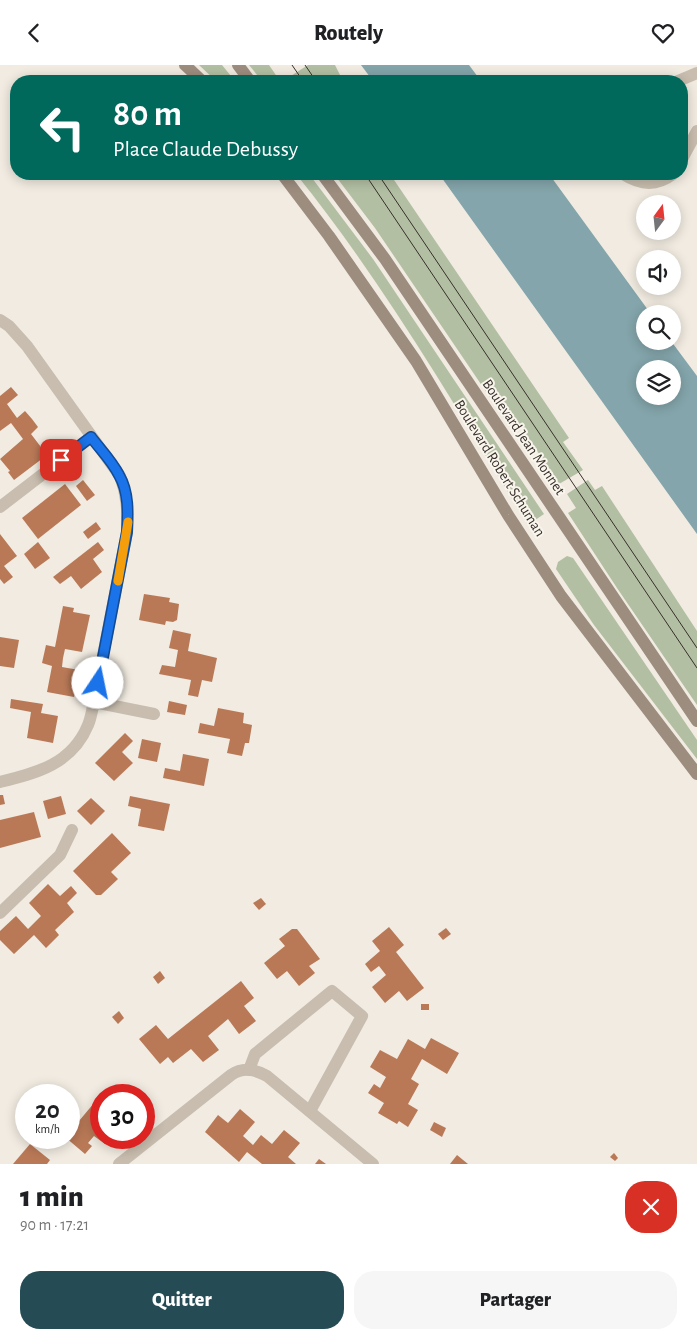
<!DOCTYPE html>
<html lang="fr">
<head>
<meta charset="utf-8">
<style>
	:root { --surface:#fff; --page:#f6f6f6; --text:#202124; --muted:#757577; --accent:#254c55 }
	body { margin:0; font-family:"Alegreya Sans",sans-serif; background:var(--page); color:var(--text); height:100vh; display:flex; flex-direction:column; font-size:19px; white-space:nowrap }
	* { box-sizing:border-box; margin:0 }
	p { font-size:16px; color:var(--muted) }
	.icon { flex:none; width:28px; height:28px; fill:none; stroke:currentColor; stroke-width:2; stroke-linecap:round; stroke-linejoin:round }
	.map { position:relative; height:1099px; overflow:hidden }
	.sheet { display:flex; flex-direction:column; background:var(--surface); flex:1 }
	.sheet>* { flex:none }
	.banner { position:absolute; left:10px; top:10px; width:678px; height:105px; border-radius:20px; box-shadow:0 2px 12px #0003; background:#00695c; color:#fff; overflow:hidden }
	.needle { width:32px; rotate:15deg }
	.buttons { position:absolute; left:636px; top:130px; display:grid; gap:10px }
	.buttons a { display:grid; place-items:center; width:45px; height:45px; border-radius:50%; background:var(--surface); box-shadow:0 2px 12px #0003; font-size:25px }
	.speed { position:absolute; left:15px; top:1019px; display:flex; gap:10px; font-size:25px; font-weight:700; text-align:center }
	.speed>* { display:grid; place-content:center; width:65px; height:65px; border-radius:50%; background:var(--surface); box-shadow:0 2px 12px #0003; line-height:1 }
	.speed small { font-size:12px; font-weight:400 }
	.speed .limit { border:8px solid #d22; background:#fff; color:#111 }
	.pin { position:absolute; display:grid; place-items:center; width:42px; height:42px; color:#fff; margin:-21px; border-radius:10px; box-shadow:0 2px 8px #0006 }
	.me { position:absolute; width:55px; margin:-28px; rotate:11deg; stroke-linejoin:round; filter:drop-shadow(0 0 4px #0008) }
	.turn { display:flex; align-items:center; gap:18px; height:105px; padding:0 20px; font-size:22px }
	.turn .icon { width:65px; height:65px; stroke-width:2.5 }
	.turn b { display:block; font-size:35px; line-height:42px }
	.round { display:grid; place-items:center; flex:none; width:52px; height:52px; border-radius:20px; background:var(--page) }
	.summary { display:flex; align-items:center; justify-content:space-between; height:85px; padding:0 20px }
	h1 { font-size:30px; font-weight:800; line-height:38px }
	.cta { display:flex; gap:10px; margin-top:auto; padding:10px 20px }
	.cta a { flex:1; height:58px; border-radius:20px; background:var(--accent); color:#fff; font-size:20px; font-weight:800; line-height:58px; text-align:center }
	.cta a+a { background:var(--page); color:var(--text) }
	header { display:flex; justify-content:space-between; align-items:center; height:65px; padding:0 20px; background:var(--surface); font-size:22px; font-weight:800 }
	.map>svg:first-child { display:block }
	.green { fill:#b2bfa2 }
	.water { fill:#83a5ab; fill-rule:evenodd }
	.building { fill:#b97957 }
	.lines { fill:none; stroke-linecap:round; stroke-linejoin:round }
	.street { stroke:#c8bdae; stroke-width:12 }
	.secondary { stroke:#9c8d7f; stroke-width:12 }
	.tram { stroke:#37302b; stroke-width:1 }
	.route-casing { stroke:#114b97; stroke-width:12 }
	.route { stroke:#1a73e8; stroke-width:9 }
	.slow { stroke:#f59e0b; stroke-width:9 }
	.labels { text-anchor:middle; stroke-width:4; stroke-linejoin:round; paint-order:stroke }
	.street-label { font-size:15px; fill:#37302b; stroke:#f9f5ed }
</style>
</head>
<body>
<header><svg class="icon" aria-label="back" viewBox="0 0 24 24"><path d="M15 5l-7 7 7 7"/></svg>Routely<svg class="icon" aria-label="heart" viewBox="0 0 24 24"><path d="M12 20l-8-8c-3-5 5-10 8-4 3-6 11-1 8 4z"/></svg></header>
<div class="map">
<svg width="697" height="1099" viewBox="0 0 697 1099">
	<rect width="100%" height="100%" fill="#f1ebe1"/>
	<g class="green">
		<polygon points="199,0 222,0 235,16 216,16"/>
		<polygon points="249,0 269,0 280,16 262,16"/>
		<polygon points="308,0 335,0 343,16 283,16"/>
		<path d="M296 109H309L373 194 544 449 528 460C455 341 384 218 296 109Z"/>
		<polygon points="334,109 390,109 569,373 563,377 583,405 559,419 516,354 508,359 375,163"/>
		<polygon points="588,415 595,425 602,421 697,566 697,640 617,523 568,448 576,443 567,429"/>
		<polygon points="567,491 573,493 697,675 697,694 594,560 556,504 558,497"/>
	</g>
	<g class="water">
		<polygon points="361,0 469,0 481,16 373,16"/>
		<path d="M439 109H549L651 249H645V276H671L697 311V469ZM645 304H672V331H645Z"/>
	</g>
	<g class="building">
		<polygon points="11,322 18,330 7,339 17,353 25,346 32,354 38,362 31,369 47,390 14,415 8,407 10,406 0,394 23,374 11,358 0,366 0,331"/>
		<polygon points="83,415 95,430 87,436 76,421"/>
		<polygon points="65,419 81,440 38,474 22,453"/>
		<polygon points="96,457 101,464 88,474 83,467"/>
		<polygon points="0,469 17,491 4,501 13,512 4,519 0,514"/>
		<polygon points="38,477 50,493 35,504 24,489"/>
		<polygon points="98,477 104,485 93,494 102,507 81,524 71,511 60,519 53,512"/>
		<polygon points="144,529 170,533 169,537 179,539 177,555 173,557 166,556 165,560 139,555"/>
		<polygon points="63,541 74,543 73,547 90,550 82,587 65,584 63,593 62,602 79,605 74,632 47,627 52,601 42,598 46,580 55,582"/>
		<polygon points="173,565 191,569 188,586 217,593 212,617 202,615 198,632 188,630 191,615 159,609 162,600 175,602 178,585 169,583"/>
		<polygon points="0,572 19,575 14,603 0,601"/>
		<polygon points="11,634 43,639 41,648 58,651 53,678 27,673 31,647 10,643"/>
		<polygon points="169,636 187,640 185,650 167,647"/>
		<polygon points="218,643 244,648 243,658 252,660 249,678 245,678 242,691 227,688 230,674 198,668 200,658 214,661"/>
		<polygon points="125,668 133,676 122,687 133,698 114,716 95,698"/>
		<polygon points="142,674 161,678 157,697 138,693"/>
		<polygon points="183,689 209,694 204,721 163,713 165,703 180,706"/>
		<polygon points="0,730 3,730 5,739 0,740"/>
		<polygon points="61,731 66,749 48,754 43,736"/>
		<polygon points="130,731 170,739 164,766 138,761 141,744 128,741"/>
		<polygon points="91,733 105,746 91,760 77,746"/>
		<polygon points="34,747 41,772 0,783 0,755"/>
		<polygon points="112,768 131,788 111,807 118,814 101,830 96,830 73,806"/>
		<polygon points="48,819 60,831 71,821 77,828 67,838 74,847 55,865 59,870 46,883 34,870 14,889 0,875 0,866 16,851 28,864 41,851 29,838"/>
		<polygon points="261,833 266,839 259,845 253,838"/>
		<polygon points="389,862 404,880 396,887 424,923 407,936 399,926 385,938 372,922 386,910 379,901 371,907 365,899 380,886 372,876"/>
		<polygon points="446,863 451,869 443,875 438,869"/>
		<polygon points="292,864 297,864 320,894 309,901 315,908 299,921 287,906 277,914 264,898 285,881 279,874"/>
		<polygon points="160,906 165,913 158,919 153,912"/>
		<polygon points="241,916 254,933 244,941 256,956 239,969 228,954 208,971 219,985 203,997 191,984 173,998 168,992 160,999 139,974 156,960 168,974"/>
		<rect x="421" y="939" width="8" height="6"/>
		<polygon points="119,946 124,953 118,959 112,952"/>
		<polygon points="431,973 459,988 447,1009 422,994 411,1014 419,1019 408,1039 418,1045 408,1062 399,1056 397,1059 378,1048 384,1038 368,1028 374,1019 380,1023 386,1012 370,1002 380,985 397,994 408,974 425,984"/>
		<polygon points="104,1026 109,1030 101,1030 101,1072 111,1072 105,1079 94,1071 88,1078 92,1081 85,1089 65,1072 69,1072 69,1068"/>
		<polygon points="240,1044 255,1057 243,1071 253,1080 261,1070 272,1079 284,1065 300,1078 288,1092 296,1099 262,1099 247,1087 239,1097 205,1067 218,1050 228,1058"/>
		<polygon points="434,1057 446,1063 442,1072 430,1065"/>
		<polygon points="30,1079 50,1095 47,1099 13,1099"/>
		<polygon points="614,1088 618,1093 615,1096 610,1092"/>
		<polygon points="457,1090 468,1099 450,1099"/>
		<polygon points="319,1094 326,1099 315,1099"/>
	</g>
	<g class="lines">
		<g class="street">
			<polyline points="678,16 697,8"/>
			<polyline points="681,96 697,66"/>
			<path d="M623 109C640 120 656 122 673 109"/>
			<path d="M0 255 9 261 27 281 120 411C127 430 128 446 127 467L94 637C92 645 91 653 88 660 72 699 37 708 0 717"/>
			<polyline points="0,442 91,372"/>
			<polyline points="94,637 154,649"/>
			<polyline points="0,848 60,790 72,765"/>
			<polyline points="249,1005 255,989 332,926 362,951 310,1046"/>
			<path d="M119 1099 231 1010C243 1002 254 1004 267 1011L373 1099"/>
		</g>
		<g class="secondary">
			<polyline points="185,0 202,16"/>
			<polyline points="238,0 250,16"/>
			<polyline points="282,109 329,171 416,296 508,450 561,531 697,709"/>
			<polyline points="322,109 385,194 697,656"/>
		</g>
		<g class="tram">
			<polyline points="292,0 303,16"/>
			<polyline points="305,0 316,16"/>
			<polyline points="365,109 697,603"/>
			<polyline points="378,109 697,583"/>
		</g>
	</g>
	<g class="lines">
		<defs>
			<path id="route" d="M61 395 91 372C100 384 112 396 119 410 129 427 128 448 127 467L98 618"/>
		</defs>
		<use href="#route" class="route-casing"/>
		<use href="#route" class="route"/>
		<polyline class="slow" points="118,516 128,457"/>
	</g>
	<g class="labels">
		<g class="street-label">
			<text transform="translate(524 372) rotate(56)" y="5">Boulevard Jean Monnet</text>
			<text transform="translate(500 403) rotate(58)" y="5">Boulevard Robert Schuman</text>
		</g>
	</g>
</svg>
<div class="buttons">
<a><svg class="needle" viewBox="-14 -14 28 28"><path d="M0-13l5 13h-10z" fill="#e53935"/><path d="M0 13l5-13h-10z" fill="#757577"/></svg></a>
<a><svg class="icon" aria-label="sound" viewBox="0 0 24 24"><path d="M4 9h4l5-4v14l-5-4H4zM17 9q2 3 0 6"/></svg></a>
<a><svg class="icon" aria-label="search" viewBox="0 0 24 24"><circle cx="10" cy="10" r="6"/><path d="M15 15l6 6"/></svg></a>
<a><svg class="icon" aria-label="layers" viewBox="0 0 24 24"><path d="M12 4l9 5-9 5-9-5zM3 14l9 5 9-5"/></svg></a>
</div>
<div class="speed"><div>20<small>km/h</small></div><div class="limit">30</div></div>
<div class="pin" style="left:61px;top:395px;background:#d93025"><svg class="icon" aria-label="arrive" viewBox="0 0 24 24"><path d="M6 21V4h12l-3 4 3 4H6"/></svg></div>
<svg class="me" style="left:98px;top:618px" viewBox="-20 -20 40 40"><circle r="19" fill="#fff"/><path d="M0-13L10 11 0 6-10 11z" fill="#1a73e8"/></svg>
<div class="banner">
<div class="turn"><svg class="icon" aria-label="left" viewBox="0 0 24 24"><path d="M17 20v-9H6M10 6l-5 5 5 5"/></svg><div><b>80 m</b>Place Claude Debussy</div></div>
</div>
</div>
<section class="sheet">
<div class="summary"><div><h1>1 min</h1><p>90 m · 17:21</p></div><a class="round" style="background:#d93025;color:#fff"><svg class="icon" aria-label="close" viewBox="0 0 24 24"><path d="M6 6l12 12M18 6L6 18"/></svg></a></div>
<div class="cta"><a>Quitter</a><a>Partager</a></div>
</section>
</body>
</html>
